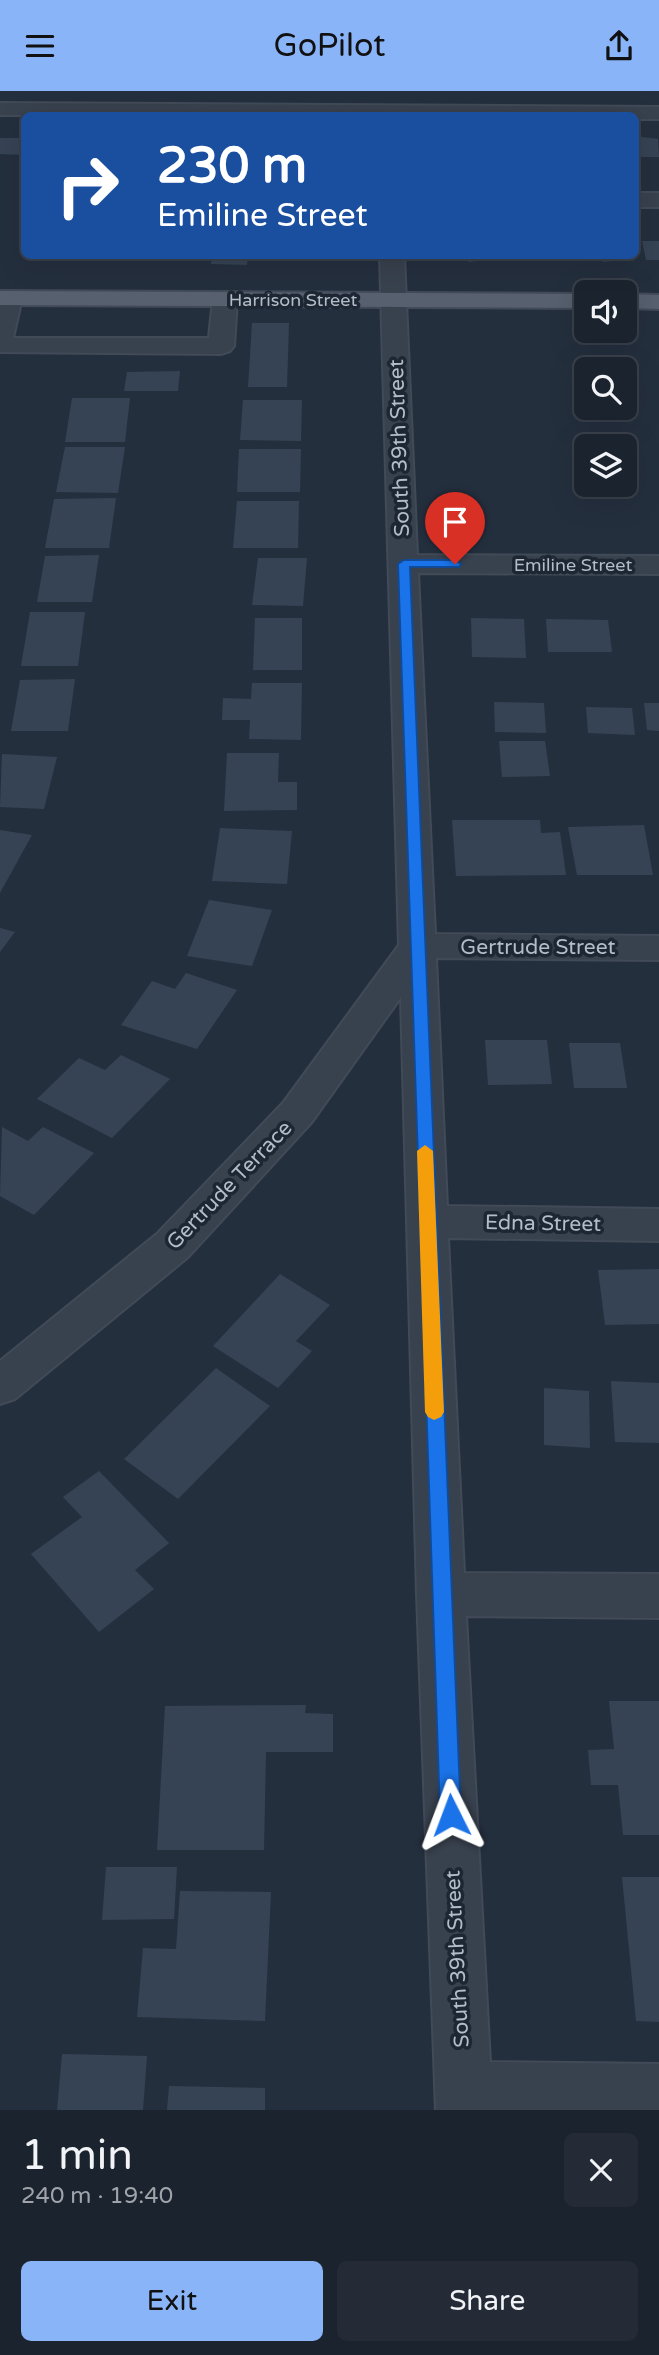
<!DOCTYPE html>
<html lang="en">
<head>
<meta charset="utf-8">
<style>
	:root { --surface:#1b232e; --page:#242b36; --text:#f1f3f6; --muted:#a0a4aa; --line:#39404a; --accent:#8ab4f8 }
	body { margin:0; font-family:"Varela Round",sans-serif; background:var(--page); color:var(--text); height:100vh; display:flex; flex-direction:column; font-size:26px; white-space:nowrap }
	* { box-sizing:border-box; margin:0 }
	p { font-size:23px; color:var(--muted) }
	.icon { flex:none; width:38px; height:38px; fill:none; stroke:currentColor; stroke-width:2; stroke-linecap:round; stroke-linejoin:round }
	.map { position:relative; height:2019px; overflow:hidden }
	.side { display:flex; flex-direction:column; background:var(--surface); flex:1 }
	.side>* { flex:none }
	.guide { position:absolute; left:21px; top:21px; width:618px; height:147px; border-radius:10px; box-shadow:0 7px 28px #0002,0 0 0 2px var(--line); background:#1a4fa0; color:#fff; overflow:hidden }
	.tools { position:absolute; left:574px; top:189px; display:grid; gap:14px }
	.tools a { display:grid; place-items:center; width:63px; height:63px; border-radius:10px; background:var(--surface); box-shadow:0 7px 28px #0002,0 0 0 2px var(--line); font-size:35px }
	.pin { position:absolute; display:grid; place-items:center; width:60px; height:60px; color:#fff; margin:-72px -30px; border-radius:50% 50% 50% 0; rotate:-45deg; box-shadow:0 0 7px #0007 }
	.pin .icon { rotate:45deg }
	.me { position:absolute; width:77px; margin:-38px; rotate:357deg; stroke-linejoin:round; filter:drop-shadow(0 0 5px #0008) }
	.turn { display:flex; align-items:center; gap:24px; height:147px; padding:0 21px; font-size:32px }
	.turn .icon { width:91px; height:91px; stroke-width:2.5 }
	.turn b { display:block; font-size:49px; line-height:60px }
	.round { display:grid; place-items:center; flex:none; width:74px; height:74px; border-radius:10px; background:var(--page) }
	.head { display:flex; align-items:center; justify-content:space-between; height:119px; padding:0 21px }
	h1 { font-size:42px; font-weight:600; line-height:52px }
	.primary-button { display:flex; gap:14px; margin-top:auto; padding:14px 21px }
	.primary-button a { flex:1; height:80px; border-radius:10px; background:var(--accent); color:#111; font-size:28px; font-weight:600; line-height:80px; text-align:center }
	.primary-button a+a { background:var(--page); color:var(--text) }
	header { display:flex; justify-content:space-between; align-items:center; height:91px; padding:0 21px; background:var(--accent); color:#111; font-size:32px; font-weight:600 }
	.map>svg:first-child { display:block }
	.building { fill:#364354 }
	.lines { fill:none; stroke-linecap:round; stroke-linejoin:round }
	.minor-casing { stroke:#414a57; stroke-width:4 }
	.major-casing { stroke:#414a57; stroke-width:4 }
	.minor { fill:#38414e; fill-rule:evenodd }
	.major { fill:#56606e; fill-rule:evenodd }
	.route { fill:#1a73e8; stroke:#114b97; stroke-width:2 }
	.slow { fill:#f59e0b }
	.labels { text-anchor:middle; stroke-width:7; stroke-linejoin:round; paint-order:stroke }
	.far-street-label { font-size:18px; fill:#b4bcc9; stroke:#1d2633 }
	.street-label { font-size:21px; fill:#b4bcc9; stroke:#1d2633 }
</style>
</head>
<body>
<header><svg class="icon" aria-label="menu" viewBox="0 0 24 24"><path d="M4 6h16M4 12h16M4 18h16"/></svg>GoPilot<svg class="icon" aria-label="share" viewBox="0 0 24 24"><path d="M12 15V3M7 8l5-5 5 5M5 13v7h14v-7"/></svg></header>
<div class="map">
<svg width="659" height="2019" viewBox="0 0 659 2019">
	<rect width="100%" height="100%" fill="#242f3e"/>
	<g class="building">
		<polygon points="636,45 658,48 659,66 635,66"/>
		<polygon points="0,47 24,47 24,64 0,63"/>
		<polygon points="642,150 659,150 659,169 646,169"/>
		<polygon points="212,164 248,164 247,174 211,173"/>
		<polygon points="450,164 499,164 499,168 468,171 468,168 451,168"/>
		<polygon points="518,164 562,164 563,168 534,170 519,168"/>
		<polygon points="584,164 632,164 633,168 603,171 602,168 585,169"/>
		<polygon points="252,232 289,232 287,296 248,296"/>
		<polygon points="180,280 178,300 124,300 127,281"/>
		<polygon points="72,307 130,307 125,351 65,351"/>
		<polygon points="243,309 302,309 301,350 240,349"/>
		<polygon points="65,356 125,356 118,402 56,401"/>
		<polygon points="239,358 301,358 300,401 237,401"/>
		<polygon points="116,407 109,457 45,457 54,408"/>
		<polygon points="237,410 299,410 298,457 233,457"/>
		<polygon points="99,464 92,511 37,511 45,465"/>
		<polygon points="258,467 307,467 303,515 252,514"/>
		<polygon points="30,521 85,521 78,575 21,575"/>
		<polygon points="255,527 302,527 302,579 253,579"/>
		<polygon points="471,527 524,528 526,567 472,566"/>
		<polygon points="546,528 608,529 612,561 548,561"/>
		<polygon points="75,588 68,640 11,640 20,589"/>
		<polygon points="252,592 302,592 301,649 249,648 250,629 222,629 223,607 251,608"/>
		<polygon points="494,611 544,612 546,642 495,641"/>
		<polygon points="644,612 659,612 659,640 647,639"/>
		<polygon points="586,616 632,617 635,644 588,642"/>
		<polygon points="499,650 545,650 550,685 502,686"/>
		<polygon points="227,662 279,662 278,691 297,691 297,719 224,720"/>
		<polygon points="2,663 57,666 44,718 0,716"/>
		<polygon points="452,729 540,729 541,742 560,741 566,784 456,785"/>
		<polygon points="644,734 653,784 577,784 568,736"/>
		<polygon points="220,737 292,740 287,793 212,790"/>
		<polygon points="0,739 32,744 0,802"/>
		<polygon points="209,809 272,819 252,875 187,865"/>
		<polygon points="0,837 15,841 0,861"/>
		<polygon points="186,882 237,899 197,958 121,934 152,890 175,898"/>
		<polygon points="485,949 547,949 552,993 488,994"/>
		<polygon points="569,952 620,952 627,997 574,997"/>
		<polygon points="121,964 170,988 112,1047 37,1008 79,967 105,979"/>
		<polygon points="2,1036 28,1050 43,1036 94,1062 34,1124 0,1105"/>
		<polygon points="659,1178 659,1233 605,1234 598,1179"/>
		<polygon points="280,1183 330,1214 296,1250 312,1260 278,1297 213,1255"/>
		<polygon points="216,1277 270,1315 178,1408 124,1368"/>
		<polygon points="611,1290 659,1292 659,1352 615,1351"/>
		<polygon points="544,1297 589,1300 590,1357 544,1354"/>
		<polygon points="99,1380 169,1452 135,1479 154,1498 99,1541 31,1463 82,1426 63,1406"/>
		<polygon points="609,1610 659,1610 659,1744 623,1744 618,1694 591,1694 588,1659 614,1658"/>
		<polygon points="306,1614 305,1622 333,1623 333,1661 266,1661 264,1759 157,1759 165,1615"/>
		<polygon points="106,1776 177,1776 174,1828 102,1829"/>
		<polygon points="622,1786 659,1786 659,1931 636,1930"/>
		<polygon points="180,1800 271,1801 265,1930 137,1926 143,1857 176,1858"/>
		<polygon points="62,1963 147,1965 143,2019 57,2019"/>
		<polygon points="169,1995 265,1997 265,2019 167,2019"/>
	</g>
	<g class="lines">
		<defs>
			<g id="minor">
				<polygon points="0,12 659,16 659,28 635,28 635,24 0,24"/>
				<rect x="635" y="102" width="24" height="14"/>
				<polygon points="380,164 404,164 417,464 659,465 659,483 418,482 435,843 659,845 659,869 436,867 447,1115 659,1118 659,1150 448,1147 464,1482 659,1483 659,1527 466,1525 490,1971 659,1973 659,2019 436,2019 417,1503 401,906 311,1032 188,1166 15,1308 0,1313 0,1270 158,1142 283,1012 399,854"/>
				<polygon points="10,200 19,202 22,207 13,247 209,247 213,208 216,203 225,201 234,203 237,208 234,255 230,260 221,263 0,261 0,204"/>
			</g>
			<g id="major">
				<polygon points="0,200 586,203 586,217 0,214"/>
				<polygon points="625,203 659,204 659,218 625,217"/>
			</g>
		</defs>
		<use href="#minor" class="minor-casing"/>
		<use href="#major" class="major-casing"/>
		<use href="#minor" class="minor"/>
		<use href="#major" class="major"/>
	</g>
	<polygon class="route" points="455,469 461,473 459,476 410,476 461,1724 458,1731 451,1734 443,1731 440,1724 398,473 404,469"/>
	<polygon class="slow" points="425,1054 433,1060 444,1321 441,1326 434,1329 428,1326 425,1321 417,1060"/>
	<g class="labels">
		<g class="far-street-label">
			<text x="293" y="215">Harrison Street</text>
			<text x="573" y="480">Emiline Street</text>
		</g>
		<g class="street-label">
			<text transform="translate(399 357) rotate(-92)" y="7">South 39th Street</text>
			<text x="538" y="863">Gertrude Street</text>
			<text transform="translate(229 1094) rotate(-46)" y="7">Gertrude Terrace</text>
			<text transform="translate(543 1132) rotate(1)" y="7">Edna Street</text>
			<text transform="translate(457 1868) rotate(-93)" y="7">South 39th Street</text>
		</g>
	</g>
</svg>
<div class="tools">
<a><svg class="icon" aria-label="sound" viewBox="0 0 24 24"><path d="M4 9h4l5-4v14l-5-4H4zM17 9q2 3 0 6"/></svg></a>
<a><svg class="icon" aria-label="search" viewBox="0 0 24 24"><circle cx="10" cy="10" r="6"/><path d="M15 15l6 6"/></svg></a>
<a><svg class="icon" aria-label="layers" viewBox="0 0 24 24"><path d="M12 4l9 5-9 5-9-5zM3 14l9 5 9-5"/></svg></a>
</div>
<div class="pin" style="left:455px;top:473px;background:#d93025"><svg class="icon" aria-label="arrive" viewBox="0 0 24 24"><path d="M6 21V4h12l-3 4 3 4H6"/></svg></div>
<svg class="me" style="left:451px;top:1724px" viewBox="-20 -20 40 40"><path d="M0-17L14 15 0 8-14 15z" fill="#1a73e8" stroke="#fff" stroke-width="4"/></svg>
<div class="guide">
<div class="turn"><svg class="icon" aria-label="right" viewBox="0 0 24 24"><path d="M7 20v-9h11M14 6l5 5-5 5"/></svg><div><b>230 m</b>Emiline Street</div></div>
</div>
</div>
<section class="side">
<div class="head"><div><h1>1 min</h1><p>240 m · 19:40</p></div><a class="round"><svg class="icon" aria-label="close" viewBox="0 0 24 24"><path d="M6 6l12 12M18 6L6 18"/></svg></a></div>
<div class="primary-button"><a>Exit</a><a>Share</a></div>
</section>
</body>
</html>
